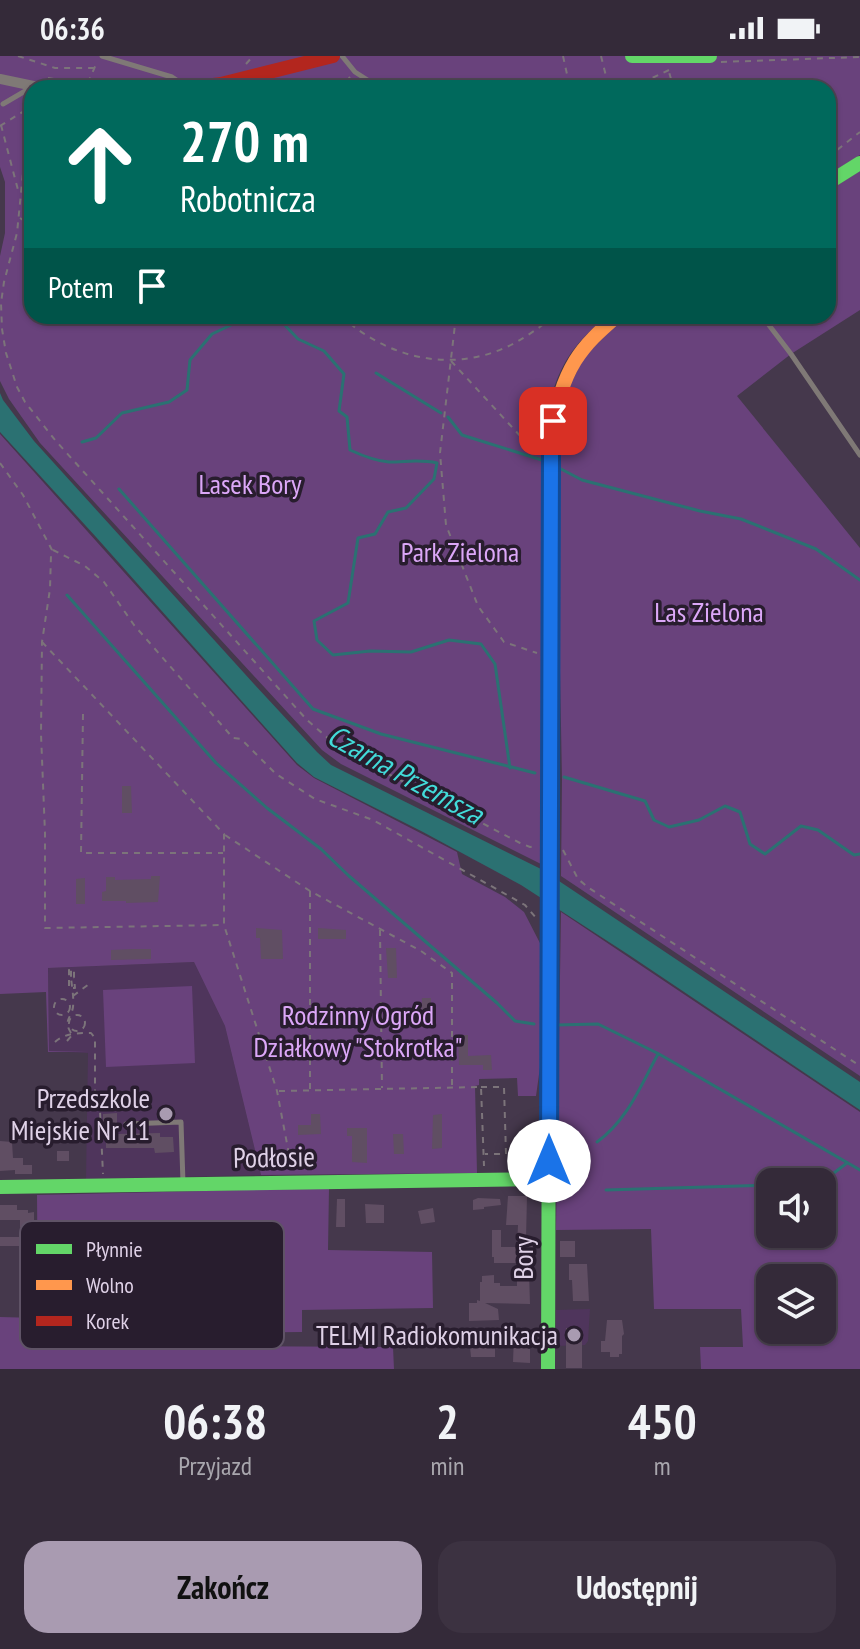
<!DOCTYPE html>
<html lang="pl">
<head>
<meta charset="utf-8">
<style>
	:root { --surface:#342a39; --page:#3c3241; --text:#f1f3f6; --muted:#a9a7ae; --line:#4e4653; --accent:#a99bb1 }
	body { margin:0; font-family:"PT Sans Narrow",sans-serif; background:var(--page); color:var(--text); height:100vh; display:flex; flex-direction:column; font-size:30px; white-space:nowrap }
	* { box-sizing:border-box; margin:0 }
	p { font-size:26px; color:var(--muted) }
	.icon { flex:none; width:44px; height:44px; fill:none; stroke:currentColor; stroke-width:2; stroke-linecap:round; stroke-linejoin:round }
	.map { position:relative; height:1313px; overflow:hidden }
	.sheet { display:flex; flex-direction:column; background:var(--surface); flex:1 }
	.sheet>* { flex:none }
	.top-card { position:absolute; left:24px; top:24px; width:812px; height:244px; border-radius:24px; box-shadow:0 2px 6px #0004,0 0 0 2px var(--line); background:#00695c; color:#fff; overflow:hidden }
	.tools { position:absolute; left:756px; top:1112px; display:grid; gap:16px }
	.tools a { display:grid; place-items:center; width:80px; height:80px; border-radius:16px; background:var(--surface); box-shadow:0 2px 6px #0004,0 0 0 2px var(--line); font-size:40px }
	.pin { position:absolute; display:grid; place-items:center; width:68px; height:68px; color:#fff; margin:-34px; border-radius:16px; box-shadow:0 4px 12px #0006 }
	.me { position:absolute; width:88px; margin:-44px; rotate:0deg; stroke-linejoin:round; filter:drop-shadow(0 0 6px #0008) }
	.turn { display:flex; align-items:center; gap:28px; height:168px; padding:0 24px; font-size:36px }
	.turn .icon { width:104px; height:104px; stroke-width:2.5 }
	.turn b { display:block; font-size:56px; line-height:68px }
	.then { display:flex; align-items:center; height:76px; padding:0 24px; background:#0003; gap:16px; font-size:30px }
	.eta { display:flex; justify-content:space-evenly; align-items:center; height:136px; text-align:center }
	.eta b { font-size:48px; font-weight:700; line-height:56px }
	.primary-button { display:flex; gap:16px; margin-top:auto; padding:16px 24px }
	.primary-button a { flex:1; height:92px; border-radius:24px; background:var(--accent); color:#111; font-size:32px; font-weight:700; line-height:92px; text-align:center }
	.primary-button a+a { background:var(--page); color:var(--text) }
	.status { display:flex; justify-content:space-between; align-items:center; height:56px; padding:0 40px; background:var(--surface); direction:ltr }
	.status svg { height:22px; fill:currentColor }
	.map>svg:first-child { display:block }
	.built { fill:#4f355c }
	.green { fill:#69427c; fill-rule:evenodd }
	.water { fill:#2b7172 }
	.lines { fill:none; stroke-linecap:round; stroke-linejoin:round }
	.stream { stroke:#2b7172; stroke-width:3 }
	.building { fill:#604e63 }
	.path { stroke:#7c747a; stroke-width:2; stroke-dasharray:6 6; stroke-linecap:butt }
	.lane { stroke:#7f7976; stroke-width:5 }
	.street { stroke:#7f7976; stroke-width:10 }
	.fast { stroke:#63d668; stroke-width:14 }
	.slow { stroke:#ff974d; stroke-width:14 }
	.jam { stroke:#b3261e; stroke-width:14 }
	.route-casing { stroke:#114b97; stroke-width:20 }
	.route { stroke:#1a73e8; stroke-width:14 }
	.poi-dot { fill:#a99bb1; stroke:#281d2e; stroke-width:3 }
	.labels { text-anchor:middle; stroke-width:7; stroke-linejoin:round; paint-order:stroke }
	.park-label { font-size:28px; fill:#dca7f8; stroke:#281d2e }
	.poi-label { font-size:28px; fill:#dfd1e7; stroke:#281d2e; text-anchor:end }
	.street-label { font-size:28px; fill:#dfd1e7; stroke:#281d2e }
	.water-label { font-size:30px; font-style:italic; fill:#42dbd9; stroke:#281d2e }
	.key { fill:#281d2e; stroke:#5f5366; stroke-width:2 }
	.key-label { font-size:22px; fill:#dfd1e7 }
</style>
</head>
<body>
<div class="status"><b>06:36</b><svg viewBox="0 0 49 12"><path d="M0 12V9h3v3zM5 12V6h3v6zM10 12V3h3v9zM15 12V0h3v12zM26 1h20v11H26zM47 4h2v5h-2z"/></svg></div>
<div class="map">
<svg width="860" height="1313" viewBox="0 0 860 1313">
	<rect width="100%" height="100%" fill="#45384c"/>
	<g class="built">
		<polygon points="194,906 225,970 261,1119 86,1123 88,997 49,995 48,912"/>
		<polygon points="590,1253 588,1285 585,1289 556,1290 556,1254"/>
	</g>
	<g class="green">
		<path d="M0 0H860V99L828 119V32H32V260H607C581 282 565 299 554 332 542 370 543 409 544 447 544 480 544 512 545 545 546 633 543 720 541 808L341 708 322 694 40 387 9 343 0 325V200L5 177V126L0 111Z"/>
		<polygon points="860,115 860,254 791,298 737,340 860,492 860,1020 561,820 562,724 556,399 565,340 584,301 625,260 828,260 828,135"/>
		<polygon points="0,378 297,709 314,722 457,796 462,818 505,841 524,856 542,891 542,997 536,1040 518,1040 517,1022 479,1023 479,1029 475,1030 477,1117 261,1119 225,970 194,906 48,912 49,995 88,996 48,996 46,936 0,938"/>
		<path d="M561 856 860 1056V1313H701L700 1291H743L741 1253H654L651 1173 556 1174ZM770 1126H822V1178H770ZM770 1222H822V1274H770Z"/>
		<polygon points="192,930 195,1007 106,1011 103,934"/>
		<polygon points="329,1132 328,1194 432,1196 433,1252 302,1254 302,1276 195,1277 196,1290 393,1291 394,1313 0,1313 0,1261 38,1262 37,1139"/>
	</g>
	<polygon class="water" points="0,337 3,344 34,385 254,628 317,696 331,709 541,813 860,1026 860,1054 629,899 521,829 423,776 314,721 297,707 96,481 0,376"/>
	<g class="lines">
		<g class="stream">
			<path d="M265 260 280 264 298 283 324 295 344 318 339 355 347 361 350 394C363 400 375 405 389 406 406 406 420 403 437 407L434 423 406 452 388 456 375 478 358 482 348 547 314 565 317 584 333 599 370 595 411 596 449 584 481 588 495 608 510 712"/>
			<polyline points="376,317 441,357"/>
			<polyline points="448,361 462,379 542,404"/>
			<polyline points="82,386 96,382 122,357 169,346 187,334 190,304 212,278 250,260"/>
			<polyline points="561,413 582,424 700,455 741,463 816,493 860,524"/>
			<polyline points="119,433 313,653 381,678 535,717"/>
			<polyline points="67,539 216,707 267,752 321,793 349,820 497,947 515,965 534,968"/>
			<polyline points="564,721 645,745 654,764 669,771 699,764 725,750 740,756 750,788 765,798 801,770 818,774 854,799 860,798"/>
			<polyline points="556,969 598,968 659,998 860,1114"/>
			<path d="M597 1086C627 1065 641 1029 658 998"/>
			<polyline points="822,1126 847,1107"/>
			<polyline points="606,1134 770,1129"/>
		</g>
	</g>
	<g class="building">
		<polygon points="122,730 131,730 132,757 122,757"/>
		<polygon points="151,820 160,820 158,846 126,847 126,845 102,845 102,836 106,835 106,821 115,821 115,824 151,823"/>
		<polygon points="85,822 85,848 76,848 76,823"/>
		<polygon points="256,872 282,874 283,903 261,903 260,882 256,882"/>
		<polygon points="318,872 346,874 346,883 318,883"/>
		<polygon points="386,892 396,892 397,922 388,922"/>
		<polygon points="132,893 151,893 151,903 111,904 111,894"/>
		<polygon points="422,942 431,942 431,971 421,971"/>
		<polygon points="458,979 468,979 468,1000 491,999 492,1014 483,1014 483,1009 459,1009"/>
		<polygon points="117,1057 117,1078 160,1077 160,1081 173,1081 174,1096 155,1097 154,1092 106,1092 106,1073 103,1073 103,1058"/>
		<polygon points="311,1058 320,1058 321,1078 298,1079 298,1069 311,1069"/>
		<polygon points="442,1058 442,1092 432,1093 433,1059"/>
		<polygon points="347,1072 367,1072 367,1107 352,1106 352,1080 347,1080"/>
		<polygon points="393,1078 403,1078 404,1098 394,1098"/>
		<polygon points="0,1085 12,1086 13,1102 23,1102 23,1109 32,1109 32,1118 15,1118 15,1114 0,1115"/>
		<rect x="57" y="1095" width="12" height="10"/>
		<polygon points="508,1140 527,1140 526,1183 533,1183 533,1216 529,1216 530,1248 485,1247 498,1253 499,1264 469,1265 469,1247 477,1247 477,1244 480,1245 480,1226 482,1226 482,1220 494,1219 494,1227 500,1227 500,1230 517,1230 517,1207 494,1207 494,1201 492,1201 492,1174 501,1174 501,1191 517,1191 518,1169 506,1169"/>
		<polygon points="478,1142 500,1143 501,1149 484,1151 484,1153 473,1154 473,1144"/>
		<polygon points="337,1143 345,1143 345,1171 336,1171"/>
		<polygon points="365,1148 384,1149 384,1167 366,1167"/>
		<polygon points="0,1149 17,1149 17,1154 28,1154 28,1157 34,1156 34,1171 20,1171 20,1164 0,1164"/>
		<polygon points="433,1152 435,1166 421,1168 418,1155"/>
		<rect x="0" y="1181" width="19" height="9"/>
		<rect x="560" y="1185" width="15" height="16"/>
		<polygon points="569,1208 587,1208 589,1245 573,1245 572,1224 569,1224"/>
		<polygon points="607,1264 622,1264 624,1278 622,1280 622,1298 619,1298 619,1301 610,1301 610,1296 601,1296 601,1285 605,1285"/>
		<polygon points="566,1272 578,1272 578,1277 582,1277 582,1312 566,1312"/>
		<polygon points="514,1279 527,1279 528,1293 530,1293 530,1307 513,1306"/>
		<polygon points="470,1291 495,1292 495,1301 471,1301"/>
	</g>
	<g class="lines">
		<g class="path">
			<polyline points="18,0 55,12 94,12"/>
			<polyline points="563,0 570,32"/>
			<polyline points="601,0 609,32"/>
			<polyline points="721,6 860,1"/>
			<polyline points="246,8 253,0"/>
			<polyline points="48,22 59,24 59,32"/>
			<polyline points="88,27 97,6"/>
			<polyline points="341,32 350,21"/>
			<polyline points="465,32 477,31 491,32"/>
			<polyline points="631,32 669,14"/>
			<polyline points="663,32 671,23 669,16"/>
			<polyline points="1,69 18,134"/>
			<polyline points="0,70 32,50"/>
			<polyline points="32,72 26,87 17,177 4,226 1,247 2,273 6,297 17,331 25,346 55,384 307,664 337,690 356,701 520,787 530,791 536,790"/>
			<polyline points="828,101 860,76"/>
			<polyline points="20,162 32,170"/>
			<path d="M341 260C394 308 467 320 528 279 537 273 545 268 552 260"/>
			<polyline points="456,260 440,397 446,469 478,550 504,586 537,597"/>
			<polyline points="451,305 523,383 537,390"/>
			<polyline points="0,407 23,439 52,494 51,499 50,533 42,586 41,678 45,777 45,872 224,869"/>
			<polyline points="53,494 85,510 104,526 134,569 233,682 241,683 276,718 315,743 373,764 525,849 537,863"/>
			<polyline points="42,586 224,778 224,869 277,1035 292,1114"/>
			<polyline points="83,658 81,797 223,797"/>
			<polyline points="225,779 310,835 421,895 452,917 452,1031"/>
			<polyline points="563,794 578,823 589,832 860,1010"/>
			<polyline points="310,835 310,1033"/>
			<polyline points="380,874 382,1032"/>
			<polyline points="69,924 69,932 75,932 74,922"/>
			<polyline points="73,940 89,928"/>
			<circle cx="62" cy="951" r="8"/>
			<circle cx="77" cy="967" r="8"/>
			<path d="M71 977C63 964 71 963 73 951 74 942 72 931 71 922H74V914H69V922H71V914"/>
			<polyline points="67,985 73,978"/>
			<path d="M55 986C65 977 77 977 91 977L95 982V1037L100 1055 103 1118"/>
			<polyline points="481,1031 504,1031 506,1098 485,1098"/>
			<polyline points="279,1035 481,1031 484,1110"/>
		</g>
		<g class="lane">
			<polyline points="102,0 172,21 187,31"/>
			<polyline points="342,0 355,16 380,32"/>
			<polyline points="3,48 32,31"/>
			<polyline points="762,260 791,298 860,399"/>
			<polyline points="126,1068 181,1066 183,1127"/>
		</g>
		<polyline class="street" points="0,23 43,32"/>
		<g class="fast">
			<polyline points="632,0 710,0"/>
			<polyline points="828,127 860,107"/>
			<polyline points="0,1131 549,1123"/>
			<polyline points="548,1313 550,673"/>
		</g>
		<path class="slow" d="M550 487C551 427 543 358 575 305 586 287 601 274 617 260"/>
		<g class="jam">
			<polyline points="191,32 221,28 333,0"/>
			<polyline points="550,673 550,487"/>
		</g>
	</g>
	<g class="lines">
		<defs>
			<polyline id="route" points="549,1105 551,396 553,365"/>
		</defs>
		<use href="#route" class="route-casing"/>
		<use href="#route" class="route"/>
	</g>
	<g class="poi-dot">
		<circle cx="166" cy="1058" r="8"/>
		<circle cx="574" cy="1279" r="8"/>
	</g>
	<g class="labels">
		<g class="park-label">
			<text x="250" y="438">Lasek Bory</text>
			<text x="460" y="506">Park Zielona</text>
			<text x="709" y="566">Las Zielona</text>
			<text x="358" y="969">Rodzinny Ogród<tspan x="358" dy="32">Działkowy "Stokrotka"</tspan></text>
		</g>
		<g class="poi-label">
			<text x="150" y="1052">Przedszkole<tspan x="150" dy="32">Miejskie Nr 11</tspan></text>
			<text x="558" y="1289">TELMI Radiokomunikacja</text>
		</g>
		<g class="street-label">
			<text transform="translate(274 1101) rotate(-1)" y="10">Podłosie</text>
			<text transform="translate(523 1202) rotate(-90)" y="10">Bory</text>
		</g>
		<g class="water-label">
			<text transform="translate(405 719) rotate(29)" y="10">Czarna Przemsza</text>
		</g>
	</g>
	<rect x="20" y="1165" width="264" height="128" rx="12" class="key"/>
	<rect x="36" y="1188" width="36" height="10" fill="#63d668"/>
	<rect x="36" y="1224" width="36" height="10" fill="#ff974d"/>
	<rect x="36" y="1260" width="36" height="10" fill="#b3261e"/>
	<g class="key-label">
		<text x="86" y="1201">Płynnie</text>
		<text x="86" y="1237">Wolno</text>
		<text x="86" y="1273">Korek</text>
	</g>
</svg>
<div class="tools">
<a><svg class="icon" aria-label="sound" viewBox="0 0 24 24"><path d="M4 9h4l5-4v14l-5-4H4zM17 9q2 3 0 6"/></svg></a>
<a><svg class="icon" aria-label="layers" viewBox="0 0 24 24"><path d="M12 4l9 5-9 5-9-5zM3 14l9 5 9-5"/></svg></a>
</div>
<div class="pin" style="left:553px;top:365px;background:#d93025"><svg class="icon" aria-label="arrive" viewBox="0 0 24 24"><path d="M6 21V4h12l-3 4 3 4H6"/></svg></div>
<svg class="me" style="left:549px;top:1105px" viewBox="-20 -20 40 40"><circle r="19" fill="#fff"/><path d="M0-13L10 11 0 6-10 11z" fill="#1a73e8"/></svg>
<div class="top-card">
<div class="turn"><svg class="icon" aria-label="ahead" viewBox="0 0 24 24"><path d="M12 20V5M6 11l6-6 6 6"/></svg><div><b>270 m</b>Robotnicza</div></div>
<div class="then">Potem<svg class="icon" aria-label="arrive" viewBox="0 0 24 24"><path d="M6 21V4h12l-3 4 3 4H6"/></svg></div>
</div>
</div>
<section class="sheet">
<div class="eta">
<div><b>06:38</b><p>Przyjazd</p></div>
<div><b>2</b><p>min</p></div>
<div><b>450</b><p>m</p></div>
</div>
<div class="primary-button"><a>Zakończ</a><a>Udostępnij</a></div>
</section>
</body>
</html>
